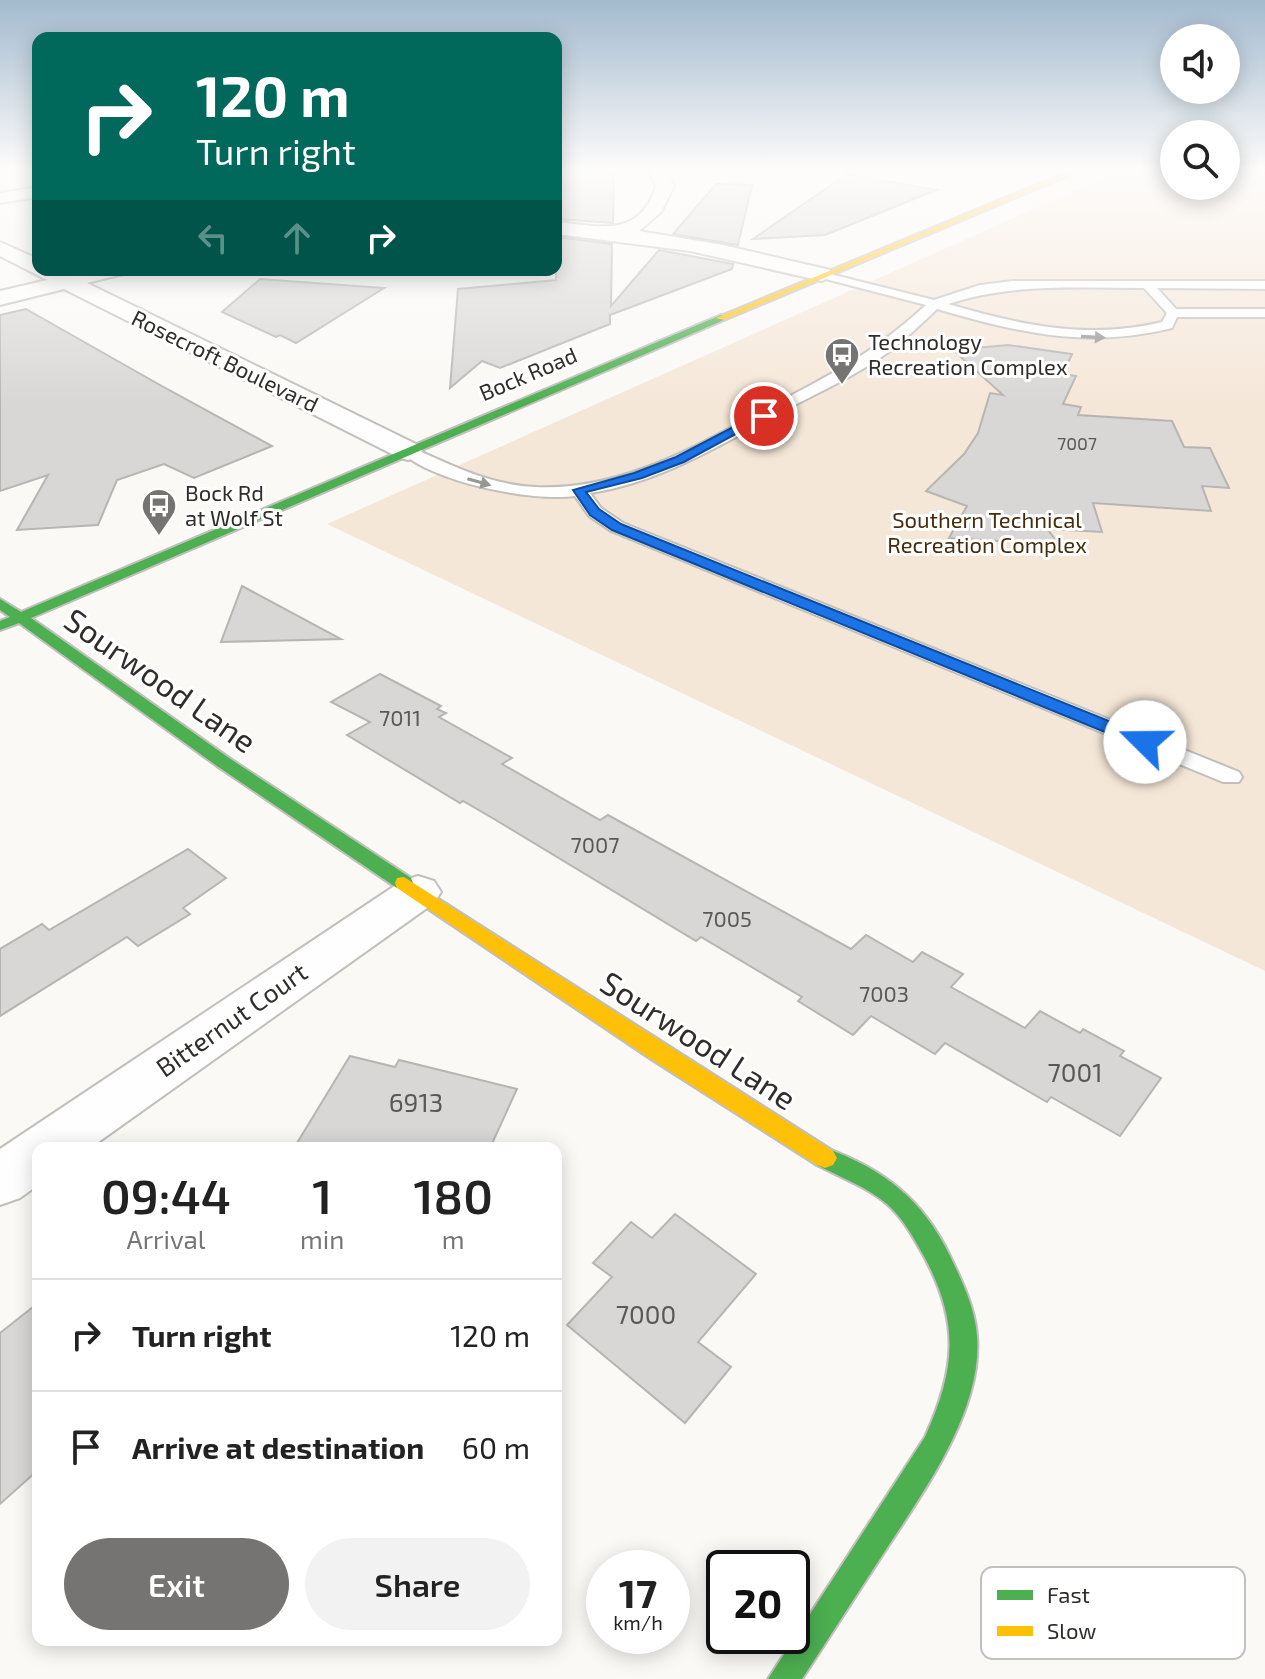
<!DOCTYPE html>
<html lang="en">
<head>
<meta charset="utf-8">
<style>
	:root { --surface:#fff; --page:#f2f2f2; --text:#222; --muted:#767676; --line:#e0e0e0; --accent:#767472 }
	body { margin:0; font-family:"Exo 2",sans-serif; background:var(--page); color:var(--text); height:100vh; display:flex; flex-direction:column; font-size:30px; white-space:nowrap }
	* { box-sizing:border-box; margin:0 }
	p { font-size:26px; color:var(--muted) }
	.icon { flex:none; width:44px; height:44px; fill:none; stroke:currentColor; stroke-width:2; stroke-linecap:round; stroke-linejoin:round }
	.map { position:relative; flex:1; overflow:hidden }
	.side { position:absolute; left:32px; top:1142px; width:530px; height:504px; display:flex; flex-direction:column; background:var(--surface); border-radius:16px; box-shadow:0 4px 20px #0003 }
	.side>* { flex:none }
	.top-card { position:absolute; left:32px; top:32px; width:530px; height:244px; border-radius:16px; box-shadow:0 4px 20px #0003; background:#00695c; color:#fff; overflow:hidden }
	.buttons { position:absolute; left:1160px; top:24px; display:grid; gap:16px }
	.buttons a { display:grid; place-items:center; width:80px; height:80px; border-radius:50%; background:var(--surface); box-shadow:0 4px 20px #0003; font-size:40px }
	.speed { position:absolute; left:586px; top:1550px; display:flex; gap:16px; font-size:40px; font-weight:700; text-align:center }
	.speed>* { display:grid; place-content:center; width:104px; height:104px; border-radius:50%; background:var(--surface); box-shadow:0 4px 20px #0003; line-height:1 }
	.speed small { font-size:20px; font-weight:400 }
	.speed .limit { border:4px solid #111; border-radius:12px; background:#fff; color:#111 }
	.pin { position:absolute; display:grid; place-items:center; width:68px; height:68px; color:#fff; margin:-34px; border:4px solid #fff; border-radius:50%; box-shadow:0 2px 8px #0007 }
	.me { position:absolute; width:88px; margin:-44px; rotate:292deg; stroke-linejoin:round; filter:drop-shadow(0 0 6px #0008) }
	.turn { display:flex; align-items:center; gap:28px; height:168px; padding:0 32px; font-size:36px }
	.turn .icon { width:104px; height:104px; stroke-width:2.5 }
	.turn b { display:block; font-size:56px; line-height:68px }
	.lanes { display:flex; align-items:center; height:76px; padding:0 32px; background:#0003; justify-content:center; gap:40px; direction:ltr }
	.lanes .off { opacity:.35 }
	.eta { display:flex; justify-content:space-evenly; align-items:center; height:136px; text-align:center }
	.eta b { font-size:48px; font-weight:600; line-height:56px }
	.action { display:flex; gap:16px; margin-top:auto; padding:16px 32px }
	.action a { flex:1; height:92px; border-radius:48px; background:var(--accent); color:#fff; font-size:32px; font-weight:600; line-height:92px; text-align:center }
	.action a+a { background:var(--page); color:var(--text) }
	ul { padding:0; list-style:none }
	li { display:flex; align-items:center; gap:24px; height:112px; padding:0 32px; border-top:2px solid var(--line) }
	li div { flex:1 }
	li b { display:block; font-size:30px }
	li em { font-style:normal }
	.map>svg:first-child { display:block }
	.green { fill:#f5e7d8 }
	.building { fill:#d9d7d5; stroke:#b7b5b3; stroke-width:2 }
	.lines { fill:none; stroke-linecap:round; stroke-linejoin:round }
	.lane-casing { stroke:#c1bfbc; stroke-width:4 }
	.street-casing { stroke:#c1bfbc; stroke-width:4 }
	.fast-casing { stroke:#c1bfbc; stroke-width:4 }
	.slow-casing { stroke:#c1bfbc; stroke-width:4 }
	.lane { fill:#fefefe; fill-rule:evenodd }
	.street { fill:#fefefe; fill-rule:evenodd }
	.fast { fill:#4caf50; fill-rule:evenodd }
	.slow { fill:#ffc107; fill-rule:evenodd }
	.oneway { fill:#969694 }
	.route { fill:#1a73e8; stroke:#114b97; stroke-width:2 }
	.labels { text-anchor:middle; stroke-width:6; stroke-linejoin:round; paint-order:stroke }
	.far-number-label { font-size:18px; fill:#5a5856 }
	.far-poi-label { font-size:22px; fill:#2f2d2b; stroke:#fff; text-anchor:start }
	.far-street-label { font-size:22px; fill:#2f2d2b; stroke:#fff }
	.far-park-label { font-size:22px; fill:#472d0c; stroke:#fff }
	.number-label { font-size:22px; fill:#5a5856 }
	.street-label { font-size:26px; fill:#2f2d2b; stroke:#fff }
	.near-number-label { font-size:26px; fill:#5a5856 }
	.near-street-label { font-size:32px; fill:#2f2d2b; stroke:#fff }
	.key { fill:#fff; stroke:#c1c0bf; stroke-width:2 }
	.key-label { font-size:22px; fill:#2f2d2b }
</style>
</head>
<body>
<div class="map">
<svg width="1265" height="1679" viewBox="0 0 1265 1679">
	<rect width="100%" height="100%" fill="#fbf9f6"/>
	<polygon class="green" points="1121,170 1174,170 1174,186 1226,186 1226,170 1265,170 1265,971 327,524"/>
	<g class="building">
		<polygon points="556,170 614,170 613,223 556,219"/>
		<polygon points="847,174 936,190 825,235 753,239"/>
		<polygon points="716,184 752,185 738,245 673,234"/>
		<polygon points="556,237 612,244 611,306 659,250 733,264 732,269 610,315 610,324 500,368 482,361 450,388 458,289 556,280"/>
		<polygon points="260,279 384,288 296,343 280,335 276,337 222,312"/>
		<polygon points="26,309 160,385 272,446 194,478 164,464 117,480 98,525 17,530 48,475 0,491 0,315"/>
		<polygon points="1008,345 1072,354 1063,374 1076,376 1063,404 1081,407 1078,415 1172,421 1184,447 1210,448 1229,488 1202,486 1211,511 1093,503 1102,532 1047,529 1060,545 949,538 967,506 926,491 964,454 978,433 990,393 1003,395 953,350"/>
		<polygon points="242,586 341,639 221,642"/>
		<polygon points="380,674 441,706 437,709 446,713 439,717 512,758 502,764 600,820 608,815 851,949 866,935 913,962 922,952 963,974 951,987 1025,1028 1040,1011 1080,1033 1083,1029 1124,1051 1120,1056 1161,1078 1120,1136 1051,1097 1047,1102 945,1043 935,1054 871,1016 853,1035 798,1001 802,997 701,937 696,941 494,819 463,801 460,803 347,735 370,722 331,702"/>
		<polygon points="188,849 226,878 183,908 190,914 138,946 127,937 0,1016 0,949 42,924 49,930"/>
		<polygon points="350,1056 395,1067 399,1060 517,1089 490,1148 294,1148"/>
		<polygon points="675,1214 756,1274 698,1342 731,1367 685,1423 567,1325 612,1277 593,1263 631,1222 652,1238"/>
		<polygon points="38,1303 38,1470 0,1504 0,1333"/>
	</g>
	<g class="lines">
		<defs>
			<path id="lane" d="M822 272 934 300 980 285 1013 281H1265V289L1157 288 1176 309H1265V317H1177L1172 328C1086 349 1020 333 937 309 921 324 905 340 887 353 857 375 823 390 791 407 727 441 663 482 590 493L601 508 623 523 1239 772 1242 777 1239 782H1223L611 531 589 516 575 496C531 502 432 482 400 451L403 448H413C452 466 491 485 535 487 620 491 695 447 768 408 831 374 873 354 926 305L818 277V273ZM1144 288 1167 313 1162 322C1088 340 1020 325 948 304 1011 283 1078 288 1144 288Z"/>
			<g id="street">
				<path d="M648 170H665L674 186 661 212 639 231 723 245 830 270 833 275 822 281 690 251 556 234V222C598 226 640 239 656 186Z"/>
				<polygon points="38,187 38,197 0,203 0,193"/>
				<polygon points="0,242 38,259 38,270 60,270 69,275 89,270 127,270 123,274 87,283 418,445 422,451 418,457 408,460 398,457 64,289 0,305 0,291 47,280 0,256"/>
				<polygon points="418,876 434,881 441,892 434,903 90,1148 38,1148 38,1185 20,1198 0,1205 0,1149 402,881"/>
			</g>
			<g id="fast">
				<polygon points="721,315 726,318 724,320 31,618 229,758 411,878 413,883 411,888 397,888 217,766 19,623 0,630 0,621 10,617 0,610 0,599 21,612"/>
				<path d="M825 1148C884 1169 923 1200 950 1256 962 1281 975 1308 977 1336 983 1411 923 1492 885 1551 857 1594 830 1636 802 1679H768L925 1437C955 1371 960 1325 926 1260 915 1240 904 1219 887 1204 867 1187 840 1177 817 1165L813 1158 817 1151Z"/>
			</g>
			<g id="slow">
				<polygon points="1072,170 1081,170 724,320 716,318"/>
				<polygon points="404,877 833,1151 837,1158 833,1165 825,1168 817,1165 651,1059 397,888 395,883 397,878"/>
			</g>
		</defs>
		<use href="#lane" class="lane-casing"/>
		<use href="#street" class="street-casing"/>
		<use href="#fast" class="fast-casing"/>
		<use href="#slow" class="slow-casing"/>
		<use href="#lane" class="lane"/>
		<use href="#street" class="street"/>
		<use href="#fast" class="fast"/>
		<use href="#slow" class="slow"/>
	</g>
	<defs><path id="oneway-solid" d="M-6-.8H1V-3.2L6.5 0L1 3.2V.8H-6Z" transform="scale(2)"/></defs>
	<g class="oneway">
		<use href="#oneway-solid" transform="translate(1093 337) rotate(3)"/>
		<use href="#oneway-solid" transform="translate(479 482) rotate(16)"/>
	</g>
	<linearGradient id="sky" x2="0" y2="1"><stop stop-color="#a3bace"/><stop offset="0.42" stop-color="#fdfcfb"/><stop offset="1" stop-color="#fdfcfb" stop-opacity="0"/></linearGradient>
	<rect width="1265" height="405" fill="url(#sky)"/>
	<polygon class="route" points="760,413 769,416 684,462 642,478 586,492 599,509 621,524 1151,738 1153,742 1151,746 1139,746 612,530 590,515 573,490 634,473 676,457"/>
	<defs>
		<symbol id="bus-pin" viewBox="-11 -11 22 30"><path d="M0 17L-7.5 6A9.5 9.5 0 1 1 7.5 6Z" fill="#767472" stroke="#fff"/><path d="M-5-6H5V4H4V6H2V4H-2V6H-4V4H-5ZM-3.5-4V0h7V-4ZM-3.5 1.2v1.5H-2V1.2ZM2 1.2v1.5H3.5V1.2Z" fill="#fff"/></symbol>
	</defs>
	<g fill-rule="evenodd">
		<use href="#bus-pin" x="822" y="335" width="40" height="54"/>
		<use href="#bus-pin" x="139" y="486" width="40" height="54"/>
	</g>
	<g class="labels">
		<g class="far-number-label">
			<text x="1077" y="450">7007</text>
		</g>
		<g class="far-poi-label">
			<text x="868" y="350">Technology<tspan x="868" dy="25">Recreation Complex</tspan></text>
			<text x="185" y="501">Bock Rd<tspan x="185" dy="25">at Wolf St</tspan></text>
		</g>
		<g class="far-street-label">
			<text transform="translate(225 361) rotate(26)" y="8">Rosecroft Boulevard</text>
			<text transform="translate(528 374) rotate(-23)" y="8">Bock Road</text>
		</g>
		<g class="far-park-label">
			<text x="987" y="528">Southern Technical<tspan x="987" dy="25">Recreation Complex</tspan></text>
		</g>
		<g class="number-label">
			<text x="400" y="726">7011</text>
			<text x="595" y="853">7007</text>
			<text x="727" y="927">7005</text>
			<text x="884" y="1002">7003</text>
		</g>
		<g class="street-label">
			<text transform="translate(232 1020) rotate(-35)" y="9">Bitternut Court</text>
		</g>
		<g class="near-number-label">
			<text x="1075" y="1082">7001</text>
			<text x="416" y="1112">6913</text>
			<text x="646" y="1324">7000</text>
		</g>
		<g class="near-street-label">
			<text transform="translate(160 681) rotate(35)" y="11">Sourwood Lane</text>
			<text transform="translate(698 1041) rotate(33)" y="11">Sourwood Lane</text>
		</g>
	</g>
	<rect x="981" y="1567" width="264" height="92" rx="12" class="key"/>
	<rect x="997" y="1590" width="36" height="10" fill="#4caf50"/>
	<rect x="997" y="1626" width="36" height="10" fill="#ffc107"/>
	<g class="key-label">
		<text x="1047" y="1603">Fast</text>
		<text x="1047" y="1639">Slow</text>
	</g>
</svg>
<div class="buttons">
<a><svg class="icon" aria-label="sound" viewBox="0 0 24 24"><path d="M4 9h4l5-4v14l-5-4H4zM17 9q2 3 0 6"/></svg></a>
<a><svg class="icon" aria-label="search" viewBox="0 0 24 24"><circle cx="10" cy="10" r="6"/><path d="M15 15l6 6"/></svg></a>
</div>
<div class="speed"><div>17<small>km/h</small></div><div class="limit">20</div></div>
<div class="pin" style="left:764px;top:416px;background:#d93025"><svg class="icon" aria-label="arrive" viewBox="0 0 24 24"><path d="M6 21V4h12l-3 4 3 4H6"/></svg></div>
<svg class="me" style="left:1145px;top:742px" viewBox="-20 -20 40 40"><circle r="19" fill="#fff"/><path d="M0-13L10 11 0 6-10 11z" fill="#1a73e8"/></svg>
<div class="top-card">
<div class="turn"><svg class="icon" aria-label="right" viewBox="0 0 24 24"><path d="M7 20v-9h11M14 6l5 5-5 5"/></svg><div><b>120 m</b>Turn right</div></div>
<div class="lanes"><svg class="icon off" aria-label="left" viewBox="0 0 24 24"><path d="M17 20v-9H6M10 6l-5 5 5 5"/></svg><svg class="icon off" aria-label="ahead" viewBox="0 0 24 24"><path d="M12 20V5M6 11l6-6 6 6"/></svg><svg class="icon" aria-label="right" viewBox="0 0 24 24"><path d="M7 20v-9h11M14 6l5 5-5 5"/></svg></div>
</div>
<section class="side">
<div class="eta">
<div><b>09:44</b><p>Arrival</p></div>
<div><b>1</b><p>min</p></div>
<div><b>180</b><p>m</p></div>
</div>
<ul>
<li><svg class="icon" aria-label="right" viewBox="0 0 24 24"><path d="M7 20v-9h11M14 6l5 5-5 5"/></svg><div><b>Turn right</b></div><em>120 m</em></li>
<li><svg class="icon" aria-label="arrive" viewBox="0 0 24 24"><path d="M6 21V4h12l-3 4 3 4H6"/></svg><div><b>Arrive at destination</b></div><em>60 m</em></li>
</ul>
<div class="action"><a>Exit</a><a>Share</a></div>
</section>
</div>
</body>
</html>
